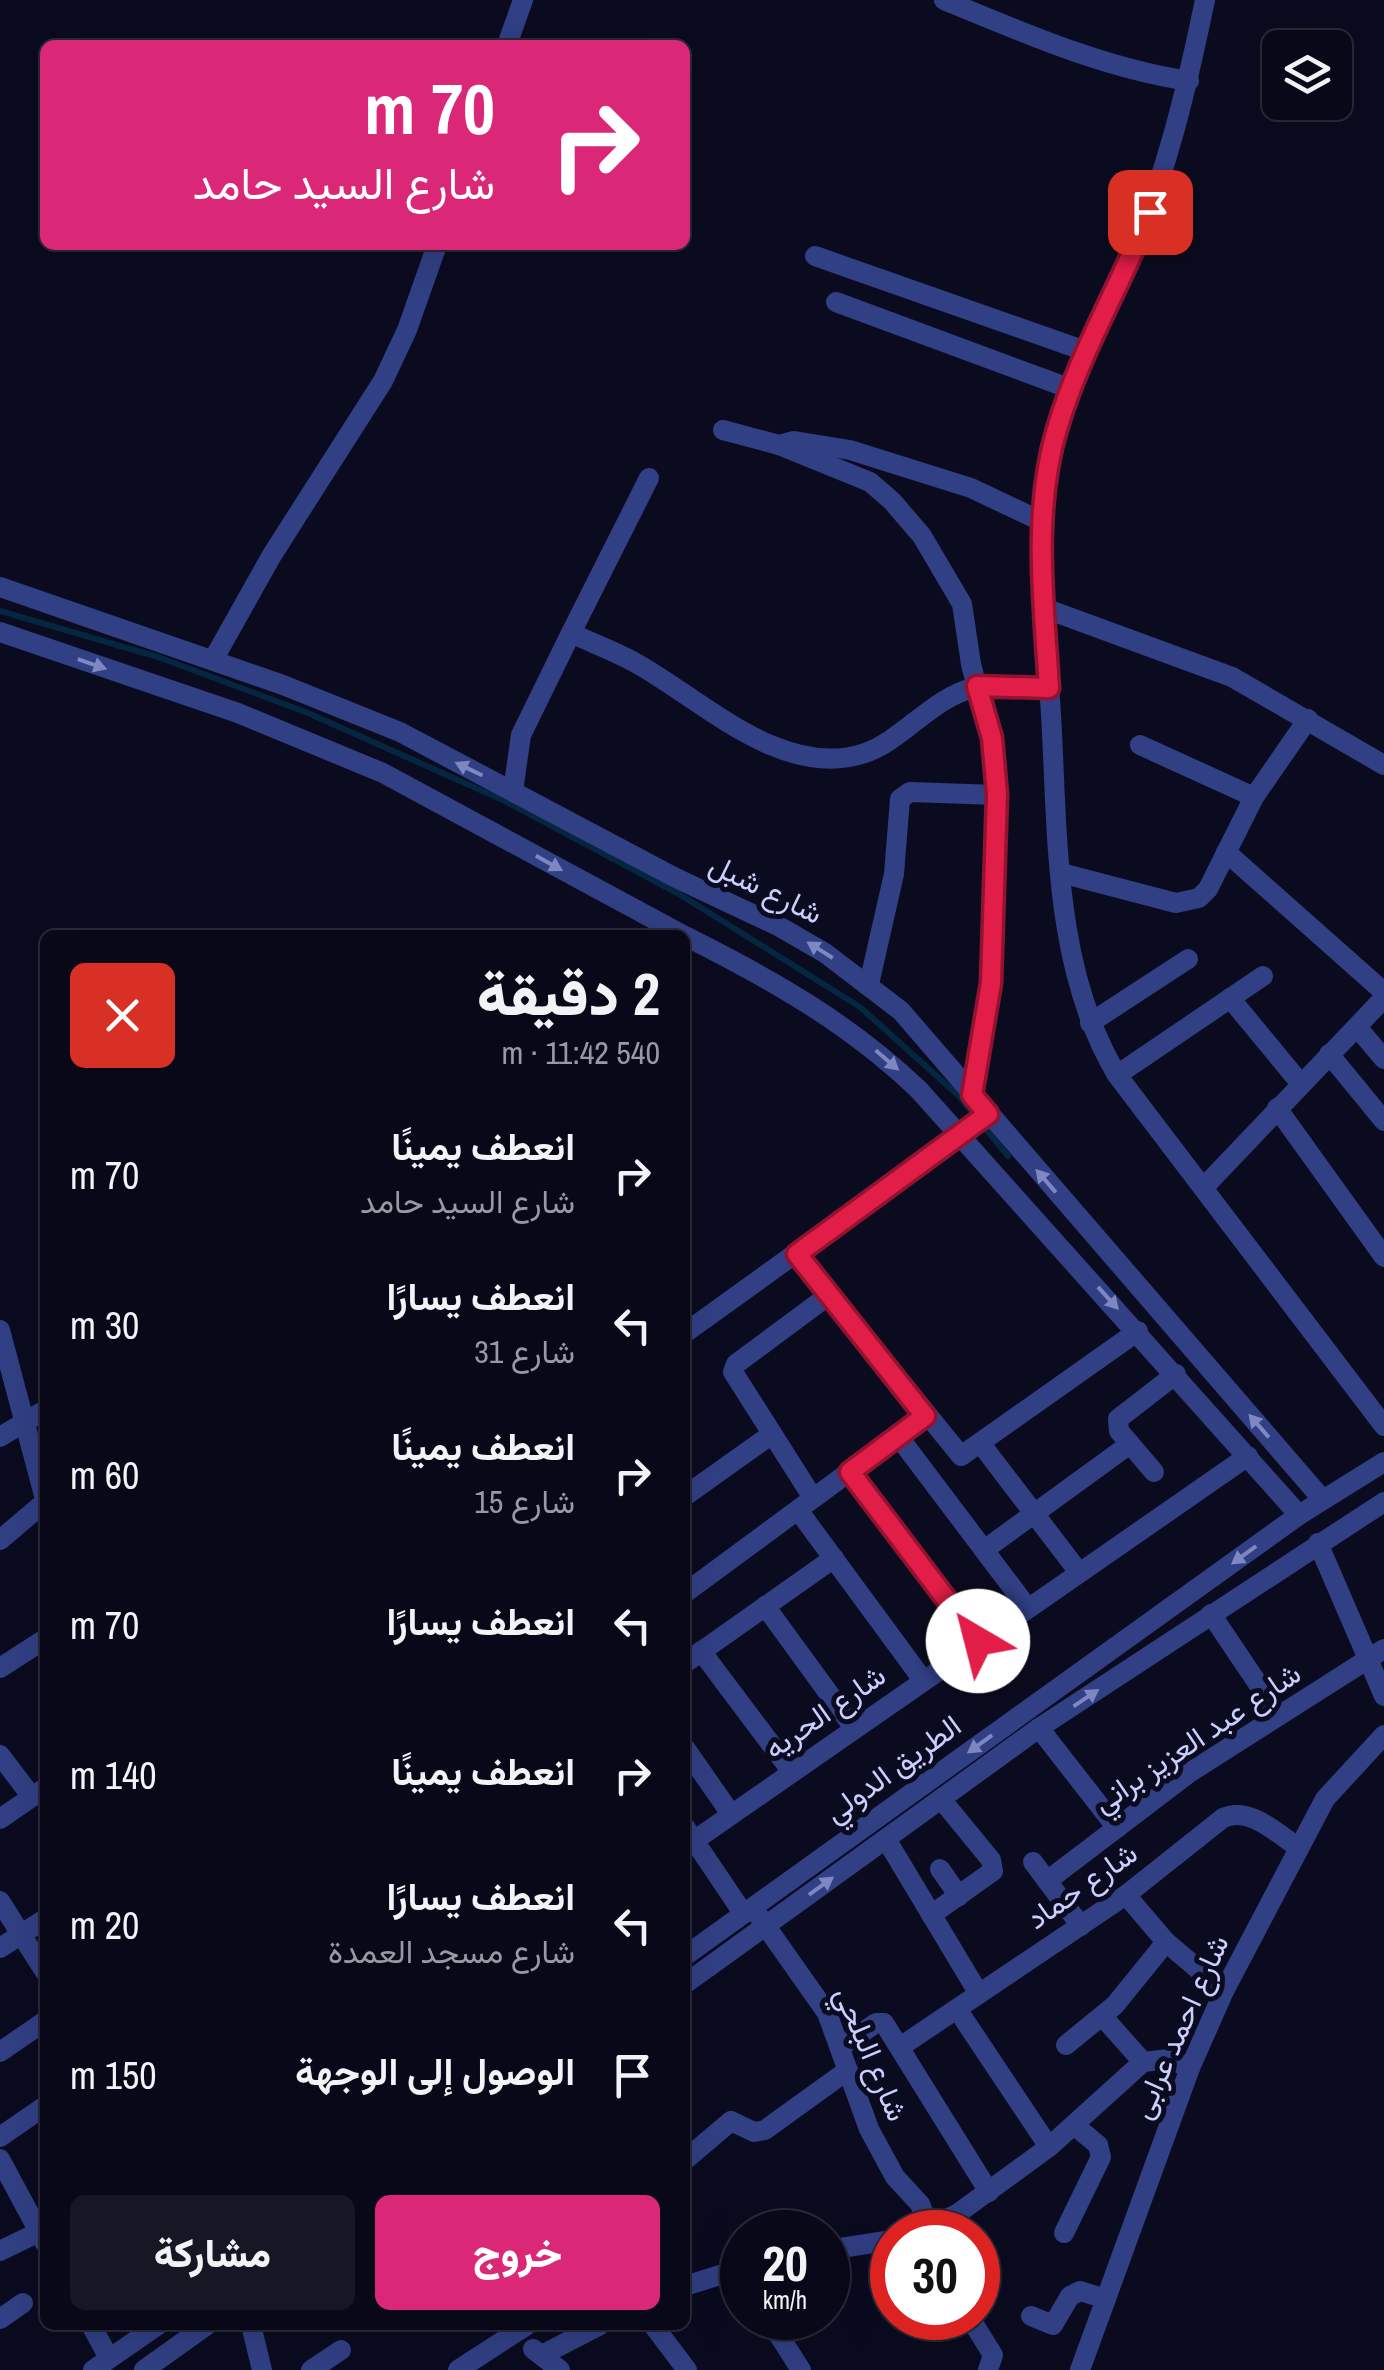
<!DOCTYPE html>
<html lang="ar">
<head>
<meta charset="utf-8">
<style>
	:root { --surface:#080818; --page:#161625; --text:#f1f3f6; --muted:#989aa2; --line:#292937; --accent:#db2777 }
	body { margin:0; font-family:"Archivo Narrow",Vazirmatn,sans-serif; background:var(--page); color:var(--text); direction:rtl; height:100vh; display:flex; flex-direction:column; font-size:38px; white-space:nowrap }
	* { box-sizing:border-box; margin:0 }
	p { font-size:32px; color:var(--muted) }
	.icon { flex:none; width:55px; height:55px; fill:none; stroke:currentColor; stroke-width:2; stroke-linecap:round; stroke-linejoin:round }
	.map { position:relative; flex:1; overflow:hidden; direction:ltr }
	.drawer { position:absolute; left:40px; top:930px; width:650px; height:1400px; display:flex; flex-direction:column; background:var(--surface); border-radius:15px; box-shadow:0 10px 40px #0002,0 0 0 2px var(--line); direction:rtl }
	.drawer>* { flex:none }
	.banner { position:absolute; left:40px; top:40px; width:650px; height:210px; border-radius:15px; box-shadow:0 10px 40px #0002,0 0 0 2px var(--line); direction:rtl; background:#db2777; color:#fff; overflow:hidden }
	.fabs { position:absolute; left:1262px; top:30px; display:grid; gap:20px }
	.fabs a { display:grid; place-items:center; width:90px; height:90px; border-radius:15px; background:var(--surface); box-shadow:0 10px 40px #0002,0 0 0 2px var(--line); font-size:50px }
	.speed { position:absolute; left:720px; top:2210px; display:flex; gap:20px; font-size:50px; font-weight:700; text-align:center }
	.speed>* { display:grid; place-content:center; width:130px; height:130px; border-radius:50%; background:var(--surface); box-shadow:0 10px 40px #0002,0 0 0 2px var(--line); line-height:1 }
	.speed small { font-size:25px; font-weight:400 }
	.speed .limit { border:15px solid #d22; background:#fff; color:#111 }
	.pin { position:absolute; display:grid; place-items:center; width:85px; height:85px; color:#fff; margin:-42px; border-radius:20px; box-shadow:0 5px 15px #0006 }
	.me { position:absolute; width:110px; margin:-55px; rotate:323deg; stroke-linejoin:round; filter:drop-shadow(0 0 8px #0008) }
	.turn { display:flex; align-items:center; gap:35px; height:210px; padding:0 30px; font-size:45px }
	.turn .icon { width:130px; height:130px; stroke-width:2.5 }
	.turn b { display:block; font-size:70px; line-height:85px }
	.round { display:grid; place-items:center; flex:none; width:105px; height:105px; border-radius:15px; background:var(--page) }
	.headline { display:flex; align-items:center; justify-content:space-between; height:170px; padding:0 30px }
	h1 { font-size:60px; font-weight:800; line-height:75px }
	.action { display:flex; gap:20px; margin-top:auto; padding:20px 30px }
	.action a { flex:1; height:115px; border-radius:15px; background:var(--accent); color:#fff; font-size:40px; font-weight:800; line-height:115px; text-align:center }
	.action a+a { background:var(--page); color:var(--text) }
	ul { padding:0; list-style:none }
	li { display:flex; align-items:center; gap:30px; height:150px; padding:0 30px }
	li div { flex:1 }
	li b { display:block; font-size:38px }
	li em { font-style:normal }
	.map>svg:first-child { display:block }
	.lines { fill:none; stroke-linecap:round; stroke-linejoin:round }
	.stream { stroke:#042640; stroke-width:6 }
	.minor { stroke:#313f84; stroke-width:20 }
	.tertiary { stroke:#313f84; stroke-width:20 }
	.oneway { fill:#7e87c2 }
	.route-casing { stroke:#92132f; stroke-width:25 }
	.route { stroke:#e11d48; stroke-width:18 }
	.labels { text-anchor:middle; stroke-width:10; stroke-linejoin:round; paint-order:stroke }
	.street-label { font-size:30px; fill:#cacfff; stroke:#0b0b20 }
</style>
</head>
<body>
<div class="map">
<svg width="1384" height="2370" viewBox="0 0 1384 2370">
	<rect width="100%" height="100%" fill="#0b0b20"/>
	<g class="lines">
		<polyline class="stream" points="0,611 158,657 308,713 505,801 679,894 860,1007 958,1095 1008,1156"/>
		<g class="minor">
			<path d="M944 0C1024 33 1103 68 1189 81"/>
			<path d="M1205 0C1187 87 1167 172 1132 254 1107 314 1071 372 1055 435 1032 525 1045 622 1051 714 1058 834 1053 968 1117 1075L1384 1426"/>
			<polyline points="507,45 523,0"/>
			<polyline points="815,256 1088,352"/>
			<polyline points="836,302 1071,389"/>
			<polyline points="723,430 779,445 794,441 850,450 971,488 1043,522"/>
			<polyline points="779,445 870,482 892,501 922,536 962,604 971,664 997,765 991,983 972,1095"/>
			<polyline points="0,587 283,685 400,732 674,877 780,927 825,953 901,1011 1323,1500"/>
			<polyline points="1044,608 1232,677 1384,765"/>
			<polyline points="0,632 238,713 383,773 683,935"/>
			<polyline points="571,633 649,478"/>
			<polyline points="213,660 272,555 383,381 407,330 437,245"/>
			<polyline points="1140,745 1254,797"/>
			<path d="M513 791 521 735 571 633C592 643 614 651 634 662 700 698 780 779 862 754 903 741 930 699 973 688 983 686 1032 689 1049 688"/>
			<polyline points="1226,852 1384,992"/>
			<polyline points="1061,873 1176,903 1199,898 1208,889 1254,797 1308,719"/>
			<path d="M685 936C771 979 849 1023 919 1090L1299 1515"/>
			<polyline points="869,984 894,874 900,799 910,792 997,795"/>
			<polyline points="1230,998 1301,1084"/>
			<polyline points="1090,1023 1188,959"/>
			<polyline points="1357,1027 1384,1059"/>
			<polyline points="1329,1054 1384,1121"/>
			<polyline points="1117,1075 1263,976"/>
			<polyline points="1277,1108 1384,1257"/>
			<polyline points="1206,1185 1384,998"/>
			<polyline points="797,1254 961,1456 1138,1331"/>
			<polyline points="0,1330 45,1499"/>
			<polyline points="685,1333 989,1114"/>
			<polyline points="898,1436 1027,1607"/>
			<polyline points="0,1437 45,1410"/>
			<polyline points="981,1444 1078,1571"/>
			<polyline points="850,1472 978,1641"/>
			<polyline points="1154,1472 1119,1431 1118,1419 1176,1374"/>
			<polyline points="685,1496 772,1434"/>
			<polyline points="813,1498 733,1372 736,1364 829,1295"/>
			<polyline points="798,1510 923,1680"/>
			<polyline points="0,1540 45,1502"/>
			<polyline points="1318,1543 1384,1696"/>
			<polyline points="984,1550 1130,1444"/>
			<polyline points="685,1593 925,1416"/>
			<polyline points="765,1606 854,1728"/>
			<polyline points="1211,1614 1279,1715"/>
			<polyline points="701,1651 792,1772"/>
			<polyline points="685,1663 834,1558"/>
			<polyline points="0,1668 45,1639"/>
			<polyline points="1039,1728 1117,1828"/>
			<polyline points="685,1748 731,1814"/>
			<polyline points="0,1755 32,1797"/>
			<polyline points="0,1819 45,1788"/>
			<polyline points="685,1827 743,1913"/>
			<polyline points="886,1839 979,1994"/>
			<polyline points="685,1847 1248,1456"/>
			<polyline points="1033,1862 1081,1926"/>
			<polyline points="940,1869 959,1896"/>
			<polyline points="1047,1881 1189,1773 1384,1649"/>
			<polyline points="1126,1895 1166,1942 1224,1991"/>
			<polyline points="0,1901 45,1972"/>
			<polyline points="756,1912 827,2013 869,2129 895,2177 920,2204 929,2227"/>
			<polyline points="931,1915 993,1871 991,1860 941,1799"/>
			<polyline points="0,1948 45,1919"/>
			<polyline points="957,2009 1049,2147"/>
			<polyline points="1103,2017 1143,2062"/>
			<polyline points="1066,2045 1115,2005 1166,1942"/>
			<polyline points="842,2046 876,2023 884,2023 989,2192"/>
			<path d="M900 2047 1126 1895 1223 1818C1250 1806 1276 1833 1298 1847"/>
			<polyline points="0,2052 45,2021"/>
			<polyline points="0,2137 45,2106"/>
			<polyline points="0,2159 45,2243"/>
			<polyline points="685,2160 731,2121 754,2132 765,2130 848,2070"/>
			<polyline points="918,2232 957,2214 1049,2147 1143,2062 1169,2059 1190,2068"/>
			<polyline points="1064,2233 1101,2157 1098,2145 1074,2125"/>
			<polyline points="828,2250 892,2240"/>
			<polyline points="0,2251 45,2229"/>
			<polyline points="685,2286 742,2268"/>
			<polyline points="1031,2316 1053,2325 1070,2296 1080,2291 1106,2299"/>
			<polyline points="768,2318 801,2370"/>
			<polyline points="970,2318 993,2355 988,2370"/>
			<polyline points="0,2319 23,2303"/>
			<polyline points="91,2325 109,2358"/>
			<polyline points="251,2325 262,2370"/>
			<polyline points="653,2325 687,2370"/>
			<polyline points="533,2349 560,2370"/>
			<polyline points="542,2355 600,2325"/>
			<polyline points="311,2370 341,2350"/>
			<polyline points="458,2370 527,2325"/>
		</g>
		<g class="tertiary">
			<polyline points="685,1956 1299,1515 1384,1462"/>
			<polyline points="685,1984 1039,1728 1384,1502"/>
			<polyline points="93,2370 158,2325"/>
			<polyline points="144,2370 207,2325"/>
			<polyline points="1080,2370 1190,2068 1224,1991 1325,1799 1384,1735"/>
		</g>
	</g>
	<defs><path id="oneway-solid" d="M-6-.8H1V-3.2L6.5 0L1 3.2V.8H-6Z" transform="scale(2.5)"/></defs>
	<g class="oneway">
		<use href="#oneway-solid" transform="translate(92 664) rotate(19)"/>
		<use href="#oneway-solid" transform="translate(469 769) rotate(-154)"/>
		<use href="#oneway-solid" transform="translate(549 863) rotate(29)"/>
		<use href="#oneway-solid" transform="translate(820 950) rotate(-148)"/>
		<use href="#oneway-solid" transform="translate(887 1060) rotate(41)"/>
		<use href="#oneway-solid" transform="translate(1046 1181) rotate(-131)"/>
		<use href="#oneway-solid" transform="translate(1108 1298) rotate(48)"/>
		<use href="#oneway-solid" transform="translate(1259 1426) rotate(-131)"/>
		<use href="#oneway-solid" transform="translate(1244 1555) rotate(144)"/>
		<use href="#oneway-solid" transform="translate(1086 1698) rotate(-34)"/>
		<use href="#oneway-solid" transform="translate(980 1744) rotate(144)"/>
		<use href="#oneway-solid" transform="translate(821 1886) rotate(-36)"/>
	</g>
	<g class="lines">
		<defs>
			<path id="route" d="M978 1641 850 1472 925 1416 797 1254 988 1114 972 1095 991 983 997 794 992 738 977 686 1049 688C1044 604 1032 512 1057 429 1079 354 1121 284 1150 212"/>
		</defs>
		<use href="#route" class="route-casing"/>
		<use href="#route" class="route"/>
	</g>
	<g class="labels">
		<g class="street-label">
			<text transform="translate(766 889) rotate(26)" y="10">شارع شبل</text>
			<text transform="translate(825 1712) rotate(-35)" y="10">شارع الحريه</text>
			<text transform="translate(1197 1738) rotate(-34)" y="10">شارع عبد العزيز براني</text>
			<text transform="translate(893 1769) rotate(-36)" y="10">الطريق الدولي</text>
			<text transform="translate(1082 1886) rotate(-35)" y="10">شارع حماد</text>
			<text transform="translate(1180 2027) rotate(-66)" y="10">شارع احمد عرابى</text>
			<text transform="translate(871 2054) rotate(67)" y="10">شارع البلحي</text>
		</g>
	</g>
</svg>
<div class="fabs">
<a><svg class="icon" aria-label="layers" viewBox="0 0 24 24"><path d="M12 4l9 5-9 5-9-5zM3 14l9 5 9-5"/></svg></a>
</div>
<div class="speed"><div>20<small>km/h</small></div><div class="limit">30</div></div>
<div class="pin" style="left:1150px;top:212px;background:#d93025"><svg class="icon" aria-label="arrive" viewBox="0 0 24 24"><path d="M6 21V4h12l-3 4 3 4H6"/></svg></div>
<svg class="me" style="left:978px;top:1641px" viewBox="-20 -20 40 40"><circle r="19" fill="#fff"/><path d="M0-13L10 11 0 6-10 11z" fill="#e11d48"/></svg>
<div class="banner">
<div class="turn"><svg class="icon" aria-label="right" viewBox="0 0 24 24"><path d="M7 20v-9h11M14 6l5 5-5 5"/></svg><div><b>70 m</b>شارع السيد حامد</div></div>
</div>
<section class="drawer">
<div class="headline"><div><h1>2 دقيقة</h1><p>540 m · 11:42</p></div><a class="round" style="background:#d93025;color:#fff"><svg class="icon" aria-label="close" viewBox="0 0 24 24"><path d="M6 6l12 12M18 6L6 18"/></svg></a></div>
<ul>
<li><svg class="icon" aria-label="right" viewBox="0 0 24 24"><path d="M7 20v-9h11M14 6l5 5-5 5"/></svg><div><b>انعطف يمينًا</b><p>شارع السيد حامد</p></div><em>70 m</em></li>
<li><svg class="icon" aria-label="left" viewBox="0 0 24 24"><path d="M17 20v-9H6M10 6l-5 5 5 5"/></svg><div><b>انعطف يسارًا</b><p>شارع 31</p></div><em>30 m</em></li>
<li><svg class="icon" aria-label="right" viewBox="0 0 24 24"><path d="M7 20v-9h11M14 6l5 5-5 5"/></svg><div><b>انعطف يمينًا</b><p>شارع 15</p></div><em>60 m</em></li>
<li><svg class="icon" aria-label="left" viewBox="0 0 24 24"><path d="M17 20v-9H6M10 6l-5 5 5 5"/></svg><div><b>انعطف يسارًا</b></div><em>70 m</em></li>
<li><svg class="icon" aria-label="right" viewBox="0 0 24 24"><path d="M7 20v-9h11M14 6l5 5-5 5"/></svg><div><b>انعطف يمينًا</b></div><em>140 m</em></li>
<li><svg class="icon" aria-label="left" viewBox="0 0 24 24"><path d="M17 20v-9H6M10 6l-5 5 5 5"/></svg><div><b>انعطف يسارًا</b><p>شارع مسجد العمدة</p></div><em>20 m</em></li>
<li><svg class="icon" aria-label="arrive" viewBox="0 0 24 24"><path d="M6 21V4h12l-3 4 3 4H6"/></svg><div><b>الوصول إلى الوجهة</b></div><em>150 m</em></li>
</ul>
<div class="action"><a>خروج</a><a>مشاركة</a></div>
</section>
</div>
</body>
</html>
